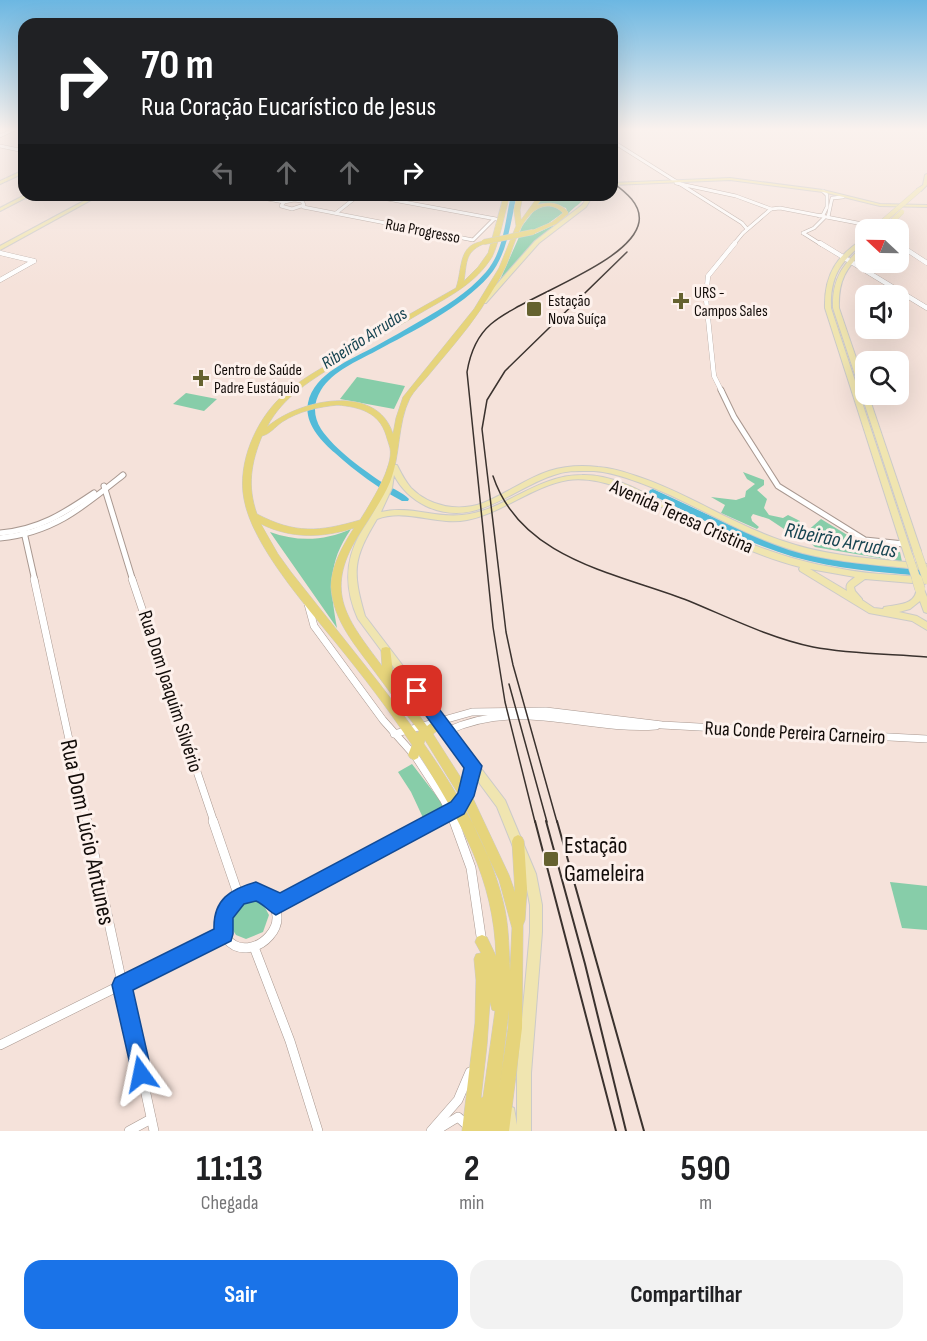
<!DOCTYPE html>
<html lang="pt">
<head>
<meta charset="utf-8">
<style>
	:root { --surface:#fff; --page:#f2f2f2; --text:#202124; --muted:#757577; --accent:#1a73e8 }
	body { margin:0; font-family:"Sofia Sans Condensed",sans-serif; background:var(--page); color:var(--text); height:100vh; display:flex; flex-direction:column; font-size:22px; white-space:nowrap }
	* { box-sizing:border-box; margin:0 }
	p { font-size:20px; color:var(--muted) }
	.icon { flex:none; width:33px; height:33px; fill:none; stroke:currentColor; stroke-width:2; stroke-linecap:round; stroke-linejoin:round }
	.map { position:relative; height:1131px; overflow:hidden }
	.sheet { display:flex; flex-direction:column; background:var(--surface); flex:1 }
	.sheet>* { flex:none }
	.hud { position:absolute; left:18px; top:18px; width:600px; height:183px; border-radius:18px; box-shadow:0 6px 24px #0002; background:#202124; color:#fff; overflow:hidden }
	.needle { width:39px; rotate:292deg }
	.fabs { position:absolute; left:855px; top:219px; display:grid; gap:12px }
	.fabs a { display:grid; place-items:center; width:54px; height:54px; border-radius:12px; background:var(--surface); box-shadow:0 6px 24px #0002; font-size:30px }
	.pin { position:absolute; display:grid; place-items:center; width:51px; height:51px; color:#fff; margin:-26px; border-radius:12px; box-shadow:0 3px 9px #0006 }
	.me { position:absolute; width:66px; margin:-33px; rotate:348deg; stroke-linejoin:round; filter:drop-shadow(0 0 4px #0008) }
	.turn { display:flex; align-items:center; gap:21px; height:126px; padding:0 24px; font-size:27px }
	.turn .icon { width:78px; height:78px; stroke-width:2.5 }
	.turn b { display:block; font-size:42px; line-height:51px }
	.lanes { display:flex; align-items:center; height:57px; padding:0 24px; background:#0003; justify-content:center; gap:30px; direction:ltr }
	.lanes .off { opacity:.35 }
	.eta { display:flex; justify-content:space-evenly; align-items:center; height:102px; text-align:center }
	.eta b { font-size:36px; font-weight:700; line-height:42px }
	.cta { display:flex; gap:12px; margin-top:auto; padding:12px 24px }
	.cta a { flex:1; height:69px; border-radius:18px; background:var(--accent); color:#fff; font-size:24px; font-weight:700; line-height:69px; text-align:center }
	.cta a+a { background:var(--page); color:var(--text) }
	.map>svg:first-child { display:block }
	.green { fill:#87cda9 }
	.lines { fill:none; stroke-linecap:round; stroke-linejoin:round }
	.river { fill:#53bbd9; fill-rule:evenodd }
	.minor-far4-casing { stroke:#a99890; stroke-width:4 }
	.minor-far3-casing { stroke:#a99890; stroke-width:5 }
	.minor-far2-casing { stroke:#a99890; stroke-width:7 }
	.minor-far1-casing { stroke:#a99890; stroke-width:8 }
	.minor-casing { stroke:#a99890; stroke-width:10 }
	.major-casing { stroke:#cbcac9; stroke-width:2 }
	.highway-casing { stroke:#cbcac9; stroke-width:1 }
	.minor-far4 { stroke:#fff; stroke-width:3 }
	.minor-far3 { stroke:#fff; stroke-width:4.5 }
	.minor-far2 { stroke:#fff; stroke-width:5 }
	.minor-far1 { stroke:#fff; stroke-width:7 }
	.minor { stroke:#fff; stroke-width:9 }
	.major { fill:#f0e5b0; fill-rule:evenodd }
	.highway { fill:#e6d47b; fill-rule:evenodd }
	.rail-far1 { stroke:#3a322e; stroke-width:1.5 }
	.rail { stroke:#3a322e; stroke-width:2 }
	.major-bridge-far2-casing { stroke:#cbcac9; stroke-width:5; stroke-linecap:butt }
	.major-bridge-far1-casing { stroke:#cbcac9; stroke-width:9; stroke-linecap:butt }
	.major-bridge-casing { stroke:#cbcac9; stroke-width:11; stroke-linecap:butt }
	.highway-bridge-casing { stroke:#cbcac9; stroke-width:6; stroke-linecap:butt }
	.major-bridge-far2 { stroke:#f0e5b0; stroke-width:4.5 }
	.major-bridge-far1 { stroke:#f0e5b0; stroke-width:8 }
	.major-bridge { stroke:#f0e5b0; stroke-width:10 }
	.highway-bridge { stroke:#e6d47b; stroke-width:5 }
	.route { fill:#1a73e8; stroke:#114b97; stroke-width:1.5 }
	.poi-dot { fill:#65622f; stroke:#fdf1ec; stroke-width:2 }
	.labels { text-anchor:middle; stroke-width:6; stroke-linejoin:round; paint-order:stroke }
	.far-street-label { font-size:16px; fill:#120c09; stroke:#fdf1ec }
	.far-poi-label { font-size:16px; fill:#120c09; stroke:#fdf1ec; text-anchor:start }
	.far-water-label { font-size:18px; font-style:italic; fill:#164451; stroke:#fdf1ec }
	.street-label { font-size:20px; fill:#120c09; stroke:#fdf1ec }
	.water-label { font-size:21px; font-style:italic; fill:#164451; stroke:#fdf1ec }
	.near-street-label { font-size:24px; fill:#120c09; stroke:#fdf1ec }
	.near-poi-label { font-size:24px; fill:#120c09; stroke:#fdf1ec; text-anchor:start }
</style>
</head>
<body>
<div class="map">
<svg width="927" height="1131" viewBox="0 0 927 1131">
	<rect width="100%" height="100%" fill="#f5e2da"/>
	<g class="green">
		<path d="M544 195H586C582 204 574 206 568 214L566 208 552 203 536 204Z"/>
		<polygon points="551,205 564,212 542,228 519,234 522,226 537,207"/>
		<polygon points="552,226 555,226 534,243 500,280 519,237 535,234"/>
		<polygon points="357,377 405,386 394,409 340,399"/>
		<polygon points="186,393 217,399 204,411 173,404"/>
		<polygon points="743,472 764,480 764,485 757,490 767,499 764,508 769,515 783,518 788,515 800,521 800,524 790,534 783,535 784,529 769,519 753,514 751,517 752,521 759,527 757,529 721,513 725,505 711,497 736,500 745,497 746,491 755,484 747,479"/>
		<polygon points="821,519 862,544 868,544 869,548 880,552 883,550 900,552 902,562 815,547 805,537 805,533"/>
		<path d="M351 529C327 564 330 588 337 628L270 532C297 542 325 541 351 529Z"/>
		<polygon points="412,764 448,811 425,822 411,792 398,772"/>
		<polygon points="890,882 927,886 927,930 902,928"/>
		<path d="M250 900 262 902 269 915 263 932 246 939 236 935C225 921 235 906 250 900Z"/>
	</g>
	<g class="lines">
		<g class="river">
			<path d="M511 195H517C510 223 508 254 489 276 461 308 413 331 376 351 357 361 333 371 321 390 313 403 313 416 321 429 335 450 365 471 386 485 394 489 403 493 409 499L408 501H402C378 488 356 472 335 453 321 441 304 423 308 403 314 373 352 359 376 346 390 338 405 330 420 321 443 308 468 293 486 272 504 251 505 221 511 195Z"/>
			<path d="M653 489 743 531 796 551 842 561 922 570 927 573 922 576C879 572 836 569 794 557 744 542 697 517 650 494L649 492 650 490Z"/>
		</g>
		<defs>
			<g id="minor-far4">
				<polyline points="0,136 15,129"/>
				<polyline points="612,141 742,223 747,229"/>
				<polyline points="0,146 24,151"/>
				<polyline points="676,183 736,196 771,209 780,208 878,227"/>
				<polyline points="246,195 284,202"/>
				<polyline points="366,195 496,219"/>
				<polygon points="294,200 302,201 304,205 292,209 281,206 284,202"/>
				<polyline points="299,200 306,195"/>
				<polyline points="303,207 473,240 494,219"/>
				<polyline points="336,213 359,195"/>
				<polyline points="819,216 823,215 827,207 827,195 823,191"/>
				<polyline points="828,217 832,198 843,197"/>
				<polyline points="803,233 822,245"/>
				<polyline points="803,233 814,228 824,218"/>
				<polyline points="733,245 743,233 771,209"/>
			</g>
			<g id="minor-far3">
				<polyline points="820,243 927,308"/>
				<polyline points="898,244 927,263"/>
				<polyline points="0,253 34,261"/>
				<polyline points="0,280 34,261"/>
				<polyline points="722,392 714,376 706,299 708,276 735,243"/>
			</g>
			<g id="minor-far2">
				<polyline points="721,390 734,417 778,486 865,540 904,544"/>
				<polyline points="104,486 133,581"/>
				<polyline points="24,532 35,581"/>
				<path d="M0 533C38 530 63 514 94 493"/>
				<path d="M0 538C53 533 83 507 123 475"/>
			</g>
			<g id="minor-far1">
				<polyline points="34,579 87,822"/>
				<polyline points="132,579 214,822"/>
				<polyline points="308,604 314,626 383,720 415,756 443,799 455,822"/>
				<path d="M447 731C520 697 583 731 656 726"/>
				<polyline points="394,734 472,712 546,711 662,725 927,739"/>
				<path d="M430 822C464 804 464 803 473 766"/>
			</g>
			<g id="minor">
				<polyline points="87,821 154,1131"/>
				<polyline points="213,821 239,897"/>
				<polyline points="454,821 471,868 482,943"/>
				<path d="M256 891C308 916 250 970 226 938 210 917 238 896 256 891Z"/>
				<polyline points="276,905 433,821"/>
				<polyline points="254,947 290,1041 318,1131"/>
				<polyline points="0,1045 224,934"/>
				<polyline points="129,1131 151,1119"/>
				<polyline points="431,1131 458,1100 470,1072"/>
				<polyline points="435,1131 458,1117 469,1127"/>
			</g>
			<g id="major">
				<polygon points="24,170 24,173 0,184 0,181"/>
				<polygon points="927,174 927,185 921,191 917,191 917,189 923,185 925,175"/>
				<polygon points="730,178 823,190 880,204 927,205 927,207 880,206 823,192 730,180 612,185 612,183"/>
				<polygon points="25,195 31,195 0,211 0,208"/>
				<polygon points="95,195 100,195 0,250 0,246"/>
				<polygon points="589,195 593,195 586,207 539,243 486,303 482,303 482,301 535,241 582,205"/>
				<polygon points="879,222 883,223 878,230 873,230"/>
				<path d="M866 237V241C841 261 830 275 831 308L913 557 909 560 905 557 825 308C824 274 837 255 866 237Z"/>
				<path d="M864 245H866V249C846 267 838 281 839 308L866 387V394H868L921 551 917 554 913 551 833 308C832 278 843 264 864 245Z"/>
				<path d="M389 465H397C401 473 405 481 411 488 430 507 459 512 483 503 506 494 525 479 549 471 565 466 581 465 598 467 613 468 628 473 642 478 691 495 734 525 783 541 829 557 879 559 927 564V570C877 564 823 563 775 544 728 527 686 499 638 482 624 477 609 472 594 471 580 471 567 470 554 475 511 489 475 529 426 506 412 499 401 489 394 475L392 488 381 512C409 505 435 518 462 515 505 511 536 475 582 475 615 474 646 494 675 509 727 535 779 559 837 568 856 572 876 574 895 575 906 576 917 576 927 579V583L924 584 865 579 854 587 855 591 862 599V600L874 608 883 609 884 607C898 604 916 606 917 587H923L927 597V613L924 612 920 601 910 609 899 612 917 616 927 622V630L912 621 869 613 800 571 799 569 800 567C765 558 731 543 699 527 661 508 611 474 568 480 532 486 503 513 467 520 436 526 407 508 377 519 353 559 352 571 365 616L505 800 536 874 542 905V932L531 1073V1131H504L502 1113 504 1108 509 1106 514 1108 517 1125V1073L530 932V905L524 874 497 807 358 619C345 590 344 562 360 534 366 524 372 516 377 506 384 491 384 479 389 465ZM810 569 855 577C849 582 845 583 847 591Z"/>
			</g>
			<g id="highway">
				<polygon points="612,183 616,183 616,184 612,185"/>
				<path d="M504 195H510C505 211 499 244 492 257 476 283 450 296 424 311 397 327 369 343 342 361 313 379 283 396 267 427 298 400 377 382 393 434L396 418 403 397 474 309 499 268 516 226 514 210 517 195H523L520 210 521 220 539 195H545L537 205C549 202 560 202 568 212V214L556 224 533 234 530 232 531 231 552 222 563 213C558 208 554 206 547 206 522 208 514 247 506 266 499 281 489 296 481 309 465 333 445 355 427 377 421 384 414 391 410 398 397 424 401 455 390 482 382 501 369 518 358 536 323 593 348 620 382 666L381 651 382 648 386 647 390 648 394 681 427 726C433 722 438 716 445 719L446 722 445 725 433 734 470 792 509 875 515 892 512 841 514 837 518 835 522 837 524 841 527 889 525 920 523 925 522 1028 509 1131H493L508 1028 509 1010 502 1069 493 1131H462L475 1023 476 980 474 959 476 954 481 953 475 942 477 937 482 935 487 937 496 956C494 878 460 821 420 756L419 755 418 758 414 760 410 758 408 755 412 745C389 710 363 676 336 643 306 606 252 545 244 499 237 463 256 420 282 396 298 381 317 371 335 360 374 334 415 311 456 288 463 268 457 243 486 241V243C465 251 467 261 464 281L478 267 488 253ZM338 405C359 407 379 412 386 435 387 439 389 444 390 448 394 467 370 504 360 520 319 532 295 534 257 514 247 486 251 463 262 436 270 434 275 427 282 422 299 411 318 407 338 405ZM261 524C291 539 323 538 354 528 343 545 331 566 331 587 333 621 356 646 375 672 390 692 404 712 419 731L417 733 379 683 291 572 278 554ZM425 740 462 800 499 880 512 928 510 971C509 951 509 930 505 910 493 851 458 793 424 744ZM490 1002 492 1010 495 1011 483 1097 481 1098 487 1045Z"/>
			</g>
		</defs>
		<use href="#minor-far4" class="minor-far4-casing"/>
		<use href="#minor-far3" class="minor-far3-casing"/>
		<use href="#minor-far2" class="minor-far2-casing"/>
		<use href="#minor-far1" class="minor-far1-casing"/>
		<use href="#minor" class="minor-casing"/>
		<use href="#major" class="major-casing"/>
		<use href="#highway" class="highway-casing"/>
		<use href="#minor-far4" class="minor-far4"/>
		<use href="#minor-far3" class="minor-far3"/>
		<use href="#minor-far2" class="minor-far2"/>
		<use href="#minor-far1" class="minor-far1"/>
		<use href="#minor" class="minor"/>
		<use href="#major" class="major"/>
		<use href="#highway" class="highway"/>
		<g class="rail-far1">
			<path d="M493 476C521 560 617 573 689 601 730 618 770 638 813 647 850 654 889 654 927 657"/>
			<polyline points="509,684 547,822"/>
			<path d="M535 822 505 702 493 627 467 372C470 354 477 336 491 324 523 296 632 263 639 222 642 204 624 191 612 182"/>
			<polyline points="557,822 513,665 506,632 482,429 487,400 505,371 627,252"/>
		</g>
		<g class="rail">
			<polyline points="535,821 616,1131"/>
			<polyline points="546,821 585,964 626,1131"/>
			<polyline points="557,821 644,1131"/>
		</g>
		<defs>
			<g id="major-bridge-far2">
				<polyline points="881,223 919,190"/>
				<polyline points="889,224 902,212"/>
			</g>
			<g id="major-bridge-far1">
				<polyline points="917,551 927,580"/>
				<polyline points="909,557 917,581"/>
			</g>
			<polyline id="major-bridge" points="917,579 920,589"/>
			<polyline id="highway-bridge" points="484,242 533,232"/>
		</defs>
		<use href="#major-bridge-far2" class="major-bridge-far2-casing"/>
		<use href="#major-bridge-far1" class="major-bridge-far1-casing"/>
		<use href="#major-bridge" class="major-bridge-casing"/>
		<use href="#highway-bridge" class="highway-bridge-casing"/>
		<use href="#major-bridge-far2" class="major-bridge-far2"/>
		<use href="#major-bridge-far1" class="major-bridge-far1"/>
		<use href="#major-bridge" class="major-bridge"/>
		<use href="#highway-bridge" class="highway-bridge"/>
	</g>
	<linearGradient id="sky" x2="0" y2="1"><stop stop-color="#6cb7e2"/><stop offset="0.45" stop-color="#faf2ee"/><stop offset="1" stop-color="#faf2ee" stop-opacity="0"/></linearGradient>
	<rect width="927" height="287" fill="url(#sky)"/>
	<path class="route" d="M417 684 422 686 482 766 474 796 464 814 276 915C268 911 265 905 256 901L244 904 233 918V934L231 941 133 990 152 1074 149 1082 141 1085 134 1082 112 985 115 978 214 929C213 899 231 889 256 882L280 893 451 802 458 793 464 768 411 695 409 691 411 686Z"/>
	<g class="poi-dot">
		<path d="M678 292h6v6h6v6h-6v6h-6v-6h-6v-6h6z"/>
		<rect x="526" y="301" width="16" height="16" rx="3"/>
		<path d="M198 369h6v6h6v6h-6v6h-6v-6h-6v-6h6z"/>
		<rect x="543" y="851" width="16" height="16" rx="3"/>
	</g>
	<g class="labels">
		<g class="far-street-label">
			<text transform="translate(423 230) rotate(11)" y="6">Rua Progresso</text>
		</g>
		<g class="far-poi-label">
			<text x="694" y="298">URS -<tspan x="694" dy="18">Campos Sales</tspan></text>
			<text x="548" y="306">Estação<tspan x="548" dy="18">Nova Suíça</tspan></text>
			<text x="214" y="375">Centro de Saúde<tspan x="214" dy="18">Padre Eustáquio</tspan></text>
		</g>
		<g class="far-water-label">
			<text transform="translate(364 338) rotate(-33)" y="6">Ribeirão Arrudas</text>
		</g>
		<g class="street-label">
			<text transform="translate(682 516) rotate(24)" y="7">Avenida Teresa Cristina</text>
			<text transform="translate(171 691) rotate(72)" y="7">Rua Dom Joaquim Silvério</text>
			<text transform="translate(795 732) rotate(3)" y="7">Rua Conde Pereira Carneiro</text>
		</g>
		<g class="water-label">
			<text transform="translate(841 540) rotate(11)" y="7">Ribeirão Arrudas</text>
		</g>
		<g class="near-street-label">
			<text transform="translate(88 832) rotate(78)" y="8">Rua Dom Lúcio Antunes</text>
		</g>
		<g class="near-poi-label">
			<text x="564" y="853">Estação<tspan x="564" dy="28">Gameleira</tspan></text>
		</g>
	</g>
</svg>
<div class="fabs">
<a><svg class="needle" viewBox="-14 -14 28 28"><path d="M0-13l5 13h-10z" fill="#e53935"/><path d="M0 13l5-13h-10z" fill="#757577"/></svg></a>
<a><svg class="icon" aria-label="sound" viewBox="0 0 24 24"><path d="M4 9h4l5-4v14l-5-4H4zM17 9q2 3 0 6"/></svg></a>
<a><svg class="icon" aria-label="search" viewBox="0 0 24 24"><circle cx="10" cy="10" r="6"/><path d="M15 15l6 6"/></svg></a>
</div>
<div class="pin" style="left:417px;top:691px;background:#d93025"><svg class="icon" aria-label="arrive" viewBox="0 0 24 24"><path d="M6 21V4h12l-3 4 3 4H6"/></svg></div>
<svg class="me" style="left:141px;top:1074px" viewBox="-20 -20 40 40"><path d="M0-17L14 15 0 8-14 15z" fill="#1a73e8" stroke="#fff" stroke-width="4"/></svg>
<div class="hud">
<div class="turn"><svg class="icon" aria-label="right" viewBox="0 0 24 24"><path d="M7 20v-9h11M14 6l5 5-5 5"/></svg><div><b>70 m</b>Rua Coração Eucarístico de Jesus</div></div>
<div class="lanes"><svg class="icon off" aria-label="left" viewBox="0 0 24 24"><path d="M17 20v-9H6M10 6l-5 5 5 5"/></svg><svg class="icon off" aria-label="ahead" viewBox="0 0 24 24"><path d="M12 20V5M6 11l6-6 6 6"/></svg><svg class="icon off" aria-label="ahead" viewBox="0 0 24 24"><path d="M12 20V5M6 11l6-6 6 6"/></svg><svg class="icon" aria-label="right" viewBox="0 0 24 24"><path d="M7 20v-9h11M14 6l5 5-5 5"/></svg></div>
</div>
</div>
<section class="sheet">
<div class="eta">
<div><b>11:13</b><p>Chegada</p></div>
<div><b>2</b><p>min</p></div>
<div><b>590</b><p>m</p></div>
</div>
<div class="cta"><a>Sair</a><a>Compartilhar</a></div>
</section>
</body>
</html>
